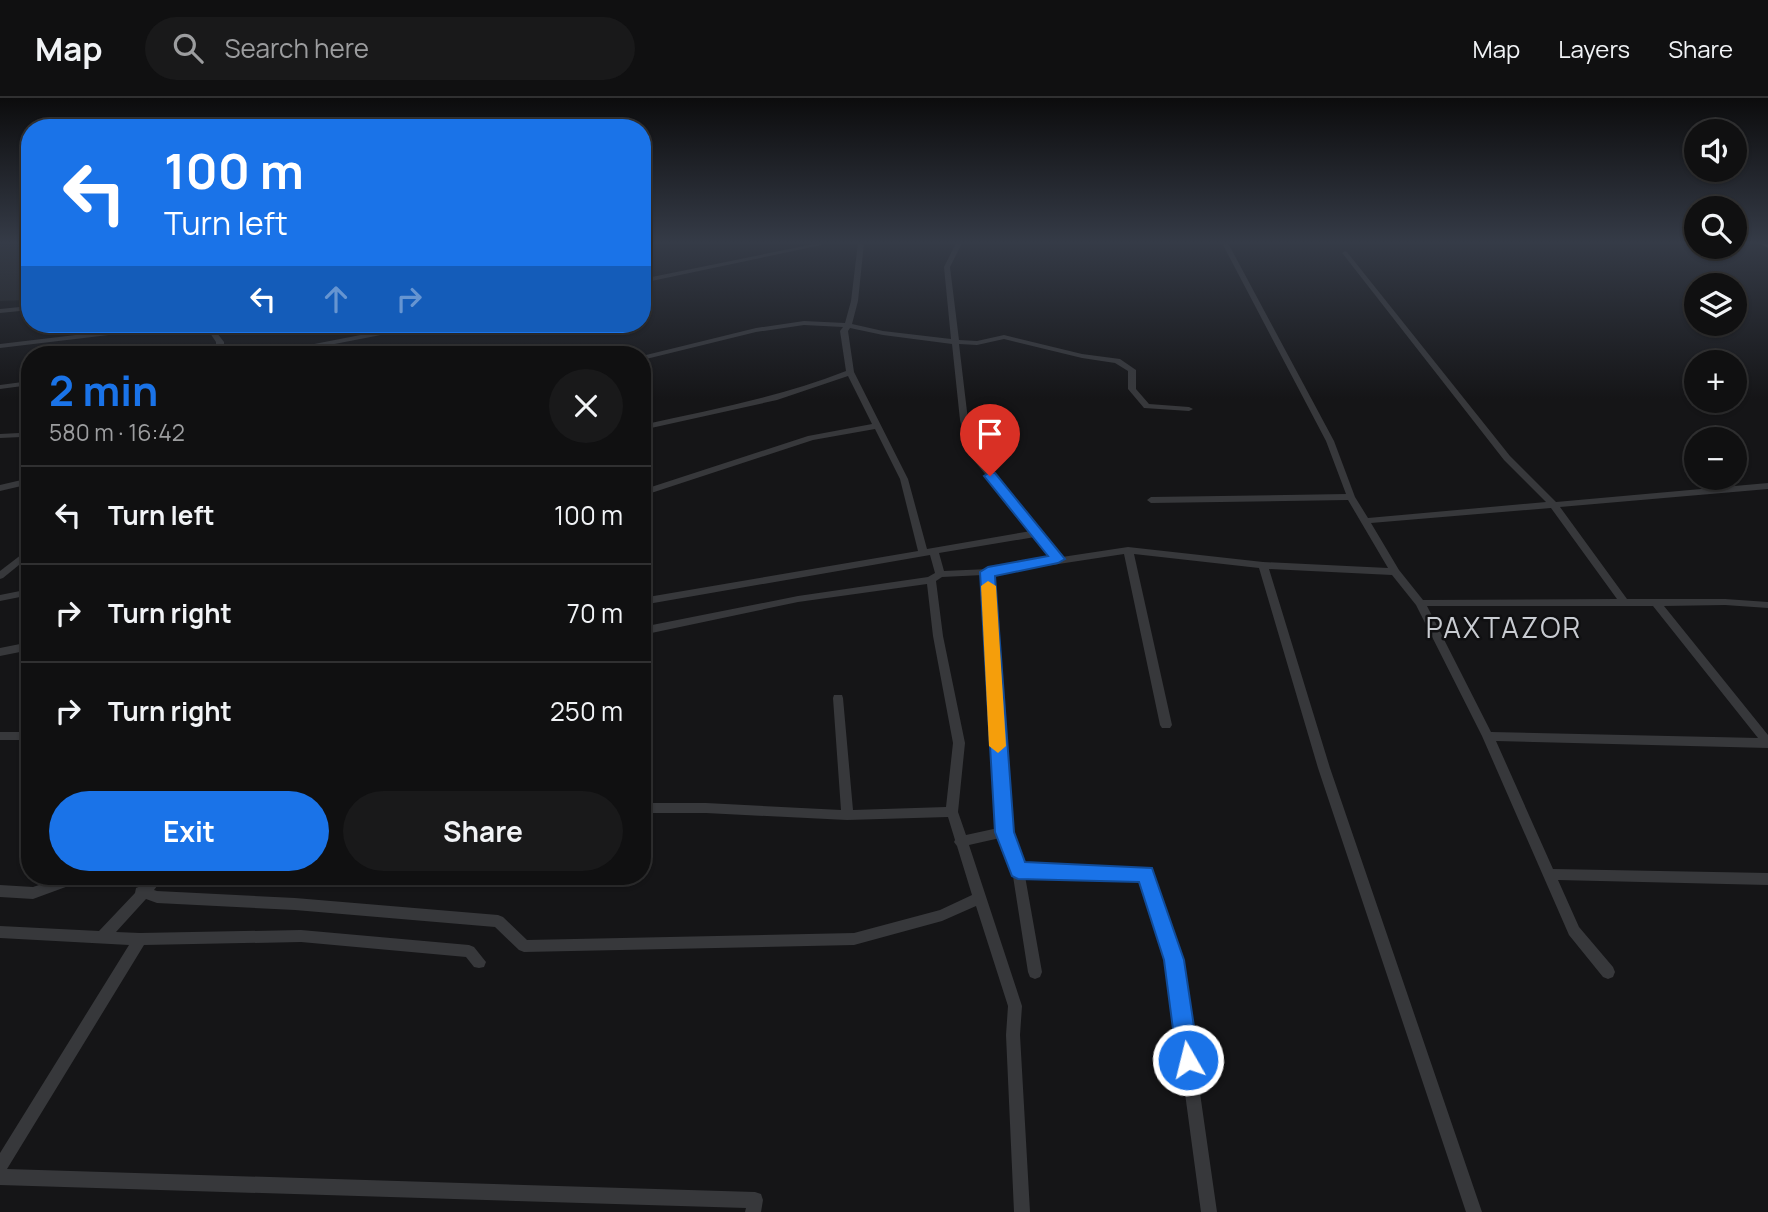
<!DOCTYPE html>
<html lang="en">
<head>
<meta charset="utf-8">
<style>
	:root { --surface:#101011; --page:#19191a; --text:#f1f3f6; --muted:#9c9d9f; --line:#303031; --accent:#1a73e8 }
	body { margin:0; font-family:Manrope,sans-serif; background:var(--page); color:var(--text); height:100vh; display:flex; flex-direction:column; font-size:26px; white-space:nowrap }
	* { box-sizing:border-box; margin:0 }
	p { font-size:23px; color:var(--muted) }
	.icon { flex:none; width:38px; height:38px; fill:none; stroke:currentColor; stroke-width:2; stroke-linecap:round; stroke-linejoin:round }
	.map { position:relative; flex:1; overflow:hidden }
	.panel { position:absolute; left:21px; top:248px; width:630px; height:539px; display:flex; flex-direction:column; background:var(--surface); border-radius:28px; box-shadow:0 2px 5px #0004,0 0 0 2px var(--line) }
	.panel>* { flex:none }
	.top-card { position:absolute; left:21px; top:21px; width:630px; height:214px; border-radius:28px; box-shadow:0 2px 5px #0004,0 0 0 2px var(--line); background:#1a73e8; color:#fff; overflow:hidden }
	.tools { position:absolute; left:1684px; top:21px; display:grid; gap:14px }
	.tools a { display:grid; place-items:center; width:63px; height:63px; border-radius:50%; background:var(--surface); box-shadow:0 2px 5px #0004,0 0 0 2px var(--line); font-size:35px }
	.pin { position:absolute; display:grid; place-items:center; width:60px; height:60px; color:#fff; margin:-72px -30px; border-radius:50% 50% 50% 0; rotate:-45deg; box-shadow:0 0 7px #0007 }
	.pin .icon { rotate:45deg }
	.me { position:absolute; width:77px; margin:-38px; rotate:352deg; stroke-linejoin:round; filter:drop-shadow(0 0 5px #0008) }
	.turn { display:flex; align-items:center; gap:24px; height:147px; padding:0 28px; font-size:32px }
	.turn .icon { width:91px; height:91px; stroke-width:2.5 }
	.turn b { display:block; font-size:49px; line-height:60px }
	.lanes { display:flex; align-items:center; height:66px; padding:0 28px; background:#0003; justify-content:center; gap:35px; direction:ltr }
	.lanes .off { opacity:.35 }
	.round { display:grid; place-items:center; flex:none; width:74px; height:74px; border-radius:37px; background:var(--page) }
	.summary { display:flex; align-items:center; justify-content:space-between; height:119px; padding:0 28px }
	h1 { font-size:42px; font-weight:700; line-height:52px; color:var(--accent) }
	.primary-button { display:flex; gap:14px; margin-top:auto; padding:14px 28px }
	.primary-button a { flex:1; height:80px; border-radius:42px; background:var(--accent); color:#fff; font-size:28px; font-weight:700; line-height:80px; text-align:center }
	.primary-button a+a { background:var(--page); color:var(--text) }
	ul { padding:0; list-style:none }
	li { display:flex; align-items:center; gap:21px; height:98px; padding:0 28px; border-top:2px solid var(--line) }
	li div { flex:1 }
	li b { display:block; font-size:26px }
	li em { font-style:normal }
	header { display:flex; align-items:center; gap:42px; box-sizing:border-box; height:98px; padding:0 35px; background:var(--surface); border-bottom:2px solid var(--line) }
	header strong { font-size:33px }
	nav { display:flex; gap:38px; margin-inline-start:auto; font-size:24px }
	.search { width:490px; height:63px; background:var(--page); display:flex; align-items:center; gap:18px; box-sizing:border-box; padding:0 24px; border-radius:38px; color:var(--muted); font-size:26px }
	.map>svg:first-child { display:block }
	.built { fill:#212224 }
	.lines { fill:none; stroke-linecap:round; stroke-linejoin:round }
	.minor { fill:#37383b; fill-rule:evenodd }
	.highway { fill:#63666c; fill-rule:evenodd }
	.route { fill:#1a73e8; stroke:#114b97; stroke-width:2 }
	.slow { fill:#f59e0b }
	.labels { text-anchor:middle; stroke-width:5; stroke-linejoin:round; paint-order:stroke }
	.quarter-label { font-size:28px; letter-spacing:2px; fill:#c9ccd2; stroke:#101012 }
</style>
</head>
<body>
<header>
<strong>Map</strong>
<div class="search"><svg class="icon" aria-label="search" viewBox="0 0 24 24"><circle cx="10" cy="10" r="6"/><path d="M15 15l6 6"/></svg>Search here</div>
<nav><a>Map</a><a>Layers</a><a>Share</a></nav>
</header>
<div class="map">
<svg width="1768" height="1114" viewBox="0 0 1768 1114">
	<rect width="100%" height="100%" fill="#151517"/>
	<polygon class="built" points="0,145 30,145 30,202 0,203"/>
	<g class="lines">
		<g class="minor">
			<polygon points="819,145 831,145 642,185 642,181"/>
			<path d="M858 145H864L858 203 852 226 883 233 951 241 944 169 956 145H962L950 169 959 242 977 243 1004 237 1082 256 1120 261 1136 272V291L1149 306 1189 309 1193 311 1189 313 1144 310 1128 291V273L1115 265 1082 260 1004 241 977 247 959 246 968 322 976 355 1062 459 1128 449 1263 464 1388 470 1348 402 1151 405 1147 402 1151 399 1346 396 1326 343 1222 145H1228L1334 343 1355 399 1368 420 1546 404 1504 362 1343 156 1342 155 1345 153 1347 154 1510 358 1556 404 1768 385V391L1560 409 1627 501H1725L1768 504V510L1725 507 1664 508 1768 637V650L1496 643 1553 771 1768 775V787L1558 782 1579 829 1613 869 1615 874 1613 879 1608 881 1603 879 1569 837 1482 638 1416 507 1392 477 1269 471 1330 670 1482 1114H1466L1318 670 1259 470 1134 456 1172 627 1170 630H1162L1160 627 1124 456 993 476 1010 734 1022 767 1146 770 1150 772 1181 862 1217 1114H1201L1167 862 1141 781 1025 778 1042 874 1040 879 1035 881 1030 879 1028 874 1012 772 1000 740 969 747 1022 908 1020 937 1030 1114H1014L1006 937 1008 908 976 808 942 823 854 847 524 854 519 852 495 829 295 812 157 805 146 801 116 834 140 835 301 832 469 847 474 849 486 864 484 869 479 870 474 869 466 859 301 844 144 847 7 1071 755 1094 761 1096 763 1102 761 1114H745L746 1110 0 1087V1055L129 847 0 840V828L99 833 135 795 136 790 141 788 150 779H164L154 792 157 793 295 800 498 817 503 819 527 842 854 835 940 812 972 797 957 748 954 744 955 742 948 719 847 722 706 715H642V705H706L841 712 833 600 834 597H842L843 600 853 712 946 709 953 645 933 538 927 486 798 504 642 537V529L798 498 928 479 935 475 930 457 642 507V500L918 453 900 381 875 331 813 342 642 398V392L808 338 872 326 848 278 777 302 642 332V327C711 312 780 299 846 273L840 233 843 229 804 227 756 234 642 262V258L756 230 804 223 845 225 851 203ZM850 230 883 237 952 246 960 322 968 355 1031 433 927 451 908 381 854 274 848 233ZM1551 410 1617 501 1423 502 1399 472 1371 425ZM1035 439 1053 461 988 471 944 473 939 455ZM983 477 998 730 966 737 958 714 965 645 943 538 936 483 942 479ZM1427 508H1653L1758 640 1491 634Z"/>
			<polygon points="30,208 30,212 0,215 0,211"/>
			<polygon points="168,226 188,226 184,228 0,250 0,246"/>
			<polygon points="204,226 210,226 224,244 224,257 216,257 216,244"/>
			<polygon points="417,226 431,226 427,228 278,257 264,257 268,255"/>
			<polygon points="30,283 30,287 0,291 0,287"/>
			<polygon points="19,335 23,337 22,339 0,340 0,336"/>
			<polygon points="30,380 30,386 0,393 0,387"/>
			<polygon points="30,450 30,458 3,480 0,481 0,473"/>
			<polygon points="30,491 30,497 0,503 0,497"/>
			<polygon points="30,544 30,552 0,558 0,550"/>
			<rect x="0" y="634" width="30" height="8"/>
			<polygon points="63,779 84,779 82,783 33,801 0,799 0,787 33,789"/>
		</g>
		<polygon class="highway" points="1760,145 1768,145 1768,150"/>
	</g>
	<linearGradient id="sky" x2="0" y2="1"><stop stop-color="#0c0c0d"/><stop offset="0.48" stop-color="#353b47"/><stop offset="1" stop-color="#353b47" stop-opacity="0"/></linearGradient>
	<rect width="1768" height="301" fill="url(#sky)"/>
	<polygon class="route" points="990,374 995,375 1065,461 1058,465 995,478 1014,734 1025,764 1152,770 1184,862 1199,962 1196,970 1188,974 1180,970 1177,962 1164,862 1139,784 1018,781 1012,778 995,734 980,474 988,469 1048,458 984,378"/>
	<polygon class="slow" points="988,483 996,488 1006,648 998,655 989,648 981,488"/>
	<g class="labels">
		<g class="quarter-label">
			<text x="1504" y="540">PAXTAZOR</text>
		</g>
	</g>
</svg>
<div class="tools">
<a><svg class="icon" aria-label="sound" viewBox="0 0 24 24"><path d="M4 9h4l5-4v14l-5-4H4zM17 9q2 3 0 6"/></svg></a>
<a><svg class="icon" aria-label="search" viewBox="0 0 24 24"><circle cx="10" cy="10" r="6"/><path d="M15 15l6 6"/></svg></a>
<a><svg class="icon" aria-label="layers" viewBox="0 0 24 24"><path d="M12 4l9 5-9 5-9-5zM3 14l9 5 9-5"/></svg></a>
<a>+</a>
<a>−</a>
</div>
<div class="pin" style="left:990px;top:378px;background:#d93025"><svg class="icon" aria-label="arrive" viewBox="0 0 24 24"><path d="M6 21V4h12l-3 4 3 4H6"/></svg></div>
<svg class="me" style="left:1188px;top:962px" viewBox="-20 -20 40 40"><circle r="17" fill="#1a73e8" stroke="#fff" stroke-width="3"/><path d="M0-11L8 9 0 5-8 9z" fill="#fff"/></svg>
<div class="top-card">
<div class="turn"><svg class="icon" aria-label="left" viewBox="0 0 24 24"><path d="M17 20v-9H6M10 6l-5 5 5 5"/></svg><div><b>100 m</b>Turn left</div></div>
<div class="lanes"><svg class="icon" aria-label="left" viewBox="0 0 24 24"><path d="M17 20v-9H6M10 6l-5 5 5 5"/></svg><svg class="icon off" aria-label="ahead" viewBox="0 0 24 24"><path d="M12 20V5M6 11l6-6 6 6"/></svg><svg class="icon off" aria-label="right" viewBox="0 0 24 24"><path d="M7 20v-9h11M14 6l5 5-5 5"/></svg></div>
</div>
<section class="panel">
<div class="summary"><div><h1>2 min</h1><p>580 m · 16:42</p></div><a class="round"><svg class="icon" aria-label="close" viewBox="0 0 24 24"><path d="M6 6l12 12M18 6L6 18"/></svg></a></div>
<ul>
<li><svg class="icon" aria-label="left" viewBox="0 0 24 24"><path d="M17 20v-9H6M10 6l-5 5 5 5"/></svg><div><b>Turn left</b></div><em>100 m</em></li>
<li><svg class="icon" aria-label="right" viewBox="0 0 24 24"><path d="M7 20v-9h11M14 6l5 5-5 5"/></svg><div><b>Turn right</b></div><em>70 m</em></li>
<li><svg class="icon" aria-label="right" viewBox="0 0 24 24"><path d="M7 20v-9h11M14 6l5 5-5 5"/></svg><div><b>Turn right</b></div><em>250 m</em></li>
</ul>
<div class="primary-button"><a>Exit</a><a>Share</a></div>
</section>
</div>
</body>
</html>
